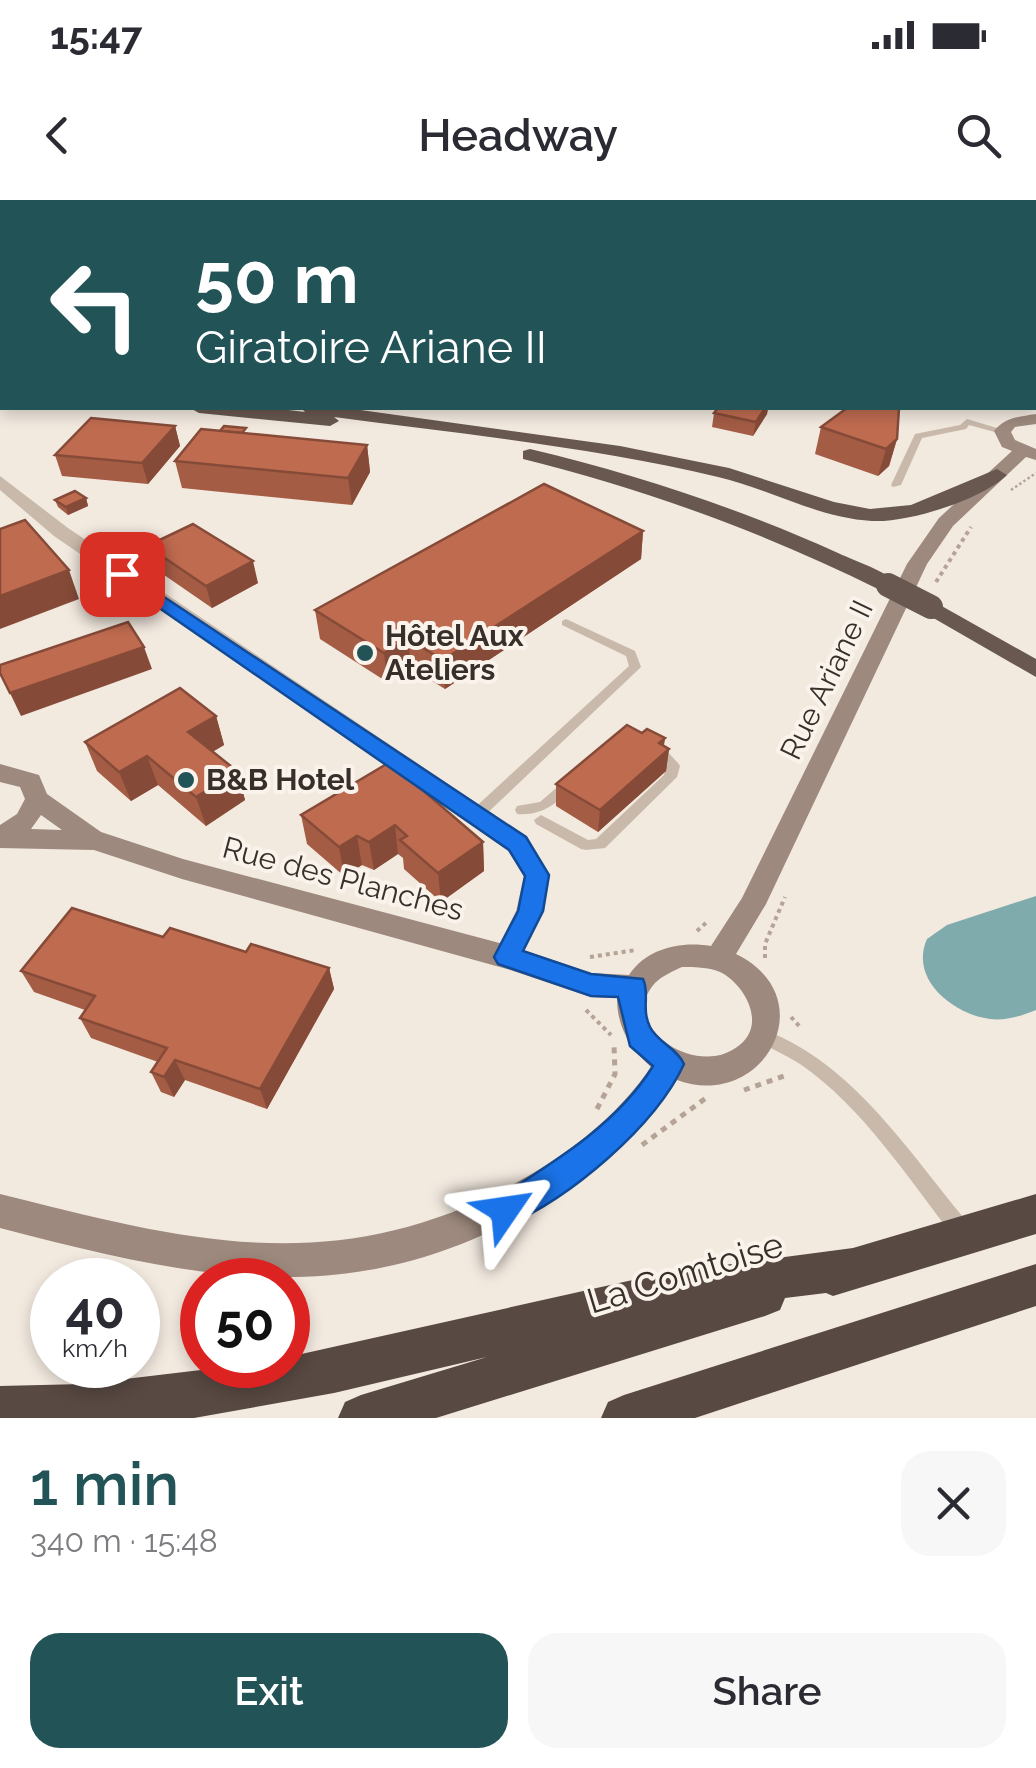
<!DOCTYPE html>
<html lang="en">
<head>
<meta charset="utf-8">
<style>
	:root { --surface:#fff; --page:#f7f7f7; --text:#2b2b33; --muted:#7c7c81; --accent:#225357 }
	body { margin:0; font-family:Raleway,sans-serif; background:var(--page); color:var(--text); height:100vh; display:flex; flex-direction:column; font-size:38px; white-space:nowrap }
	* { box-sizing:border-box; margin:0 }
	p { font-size:32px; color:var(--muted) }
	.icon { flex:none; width:55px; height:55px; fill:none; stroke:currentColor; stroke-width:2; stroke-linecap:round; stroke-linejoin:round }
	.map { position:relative; height:1218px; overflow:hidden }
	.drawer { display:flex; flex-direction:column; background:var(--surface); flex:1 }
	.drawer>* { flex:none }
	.hud { position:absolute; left:0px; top:0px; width:1038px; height:210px; box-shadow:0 5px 15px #0003; background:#225357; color:#fff; overflow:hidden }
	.speed { position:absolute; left:30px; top:1058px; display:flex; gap:20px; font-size:50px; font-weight:700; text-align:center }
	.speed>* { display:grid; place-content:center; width:130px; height:130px; border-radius:50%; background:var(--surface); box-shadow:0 5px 15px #0003; line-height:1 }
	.speed small { font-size:25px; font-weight:400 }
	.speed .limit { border:15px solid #d22; background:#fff; color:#111 }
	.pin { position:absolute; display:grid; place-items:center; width:85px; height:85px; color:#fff; margin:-42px; border-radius:20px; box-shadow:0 5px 15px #0006 }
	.me { position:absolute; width:110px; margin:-55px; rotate:58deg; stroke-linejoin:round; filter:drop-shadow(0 0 8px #0008) }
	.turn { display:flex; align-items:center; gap:35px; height:210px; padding:0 30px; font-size:45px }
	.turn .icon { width:130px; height:130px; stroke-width:2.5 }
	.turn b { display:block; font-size:70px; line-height:85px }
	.round { display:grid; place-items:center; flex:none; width:105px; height:105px; border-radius:30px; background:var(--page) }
	.overview { display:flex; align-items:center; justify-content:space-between; height:170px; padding:0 30px }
	h1 { font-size:60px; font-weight:600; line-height:75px; color:var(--accent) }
	.primary-button { display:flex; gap:20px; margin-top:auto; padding:20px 30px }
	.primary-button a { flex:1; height:115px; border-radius:30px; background:var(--accent); color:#fff; font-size:40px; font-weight:600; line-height:115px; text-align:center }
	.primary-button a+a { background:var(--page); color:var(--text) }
	.status { display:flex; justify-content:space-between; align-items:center; height:70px; padding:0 50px; background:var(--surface); direction:ltr }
	.status svg { height:28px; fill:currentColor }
	header { display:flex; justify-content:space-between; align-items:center; height:130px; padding:0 30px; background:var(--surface); font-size:45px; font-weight:600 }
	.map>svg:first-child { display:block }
	.green { fill:#b5c0a0 }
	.water { fill:#80abad }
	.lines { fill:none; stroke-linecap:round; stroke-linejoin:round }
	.path-far2 { stroke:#b5a396; stroke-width:2.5; stroke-dasharray:2.5 2.5; stroke-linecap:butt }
	.path-far1 { stroke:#b5a396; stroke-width:4; stroke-dasharray:4 4; stroke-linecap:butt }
	.path { stroke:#b5a396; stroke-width:5; stroke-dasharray:6 6; stroke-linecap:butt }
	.service { fill:#c9b9ab; fill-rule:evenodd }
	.minor { fill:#c9b9ab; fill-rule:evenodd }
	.tertiary { fill:#c9b9ab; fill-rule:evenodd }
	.secondary { fill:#9d897d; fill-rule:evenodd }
	.trunk { fill:#68584f; fill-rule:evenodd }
	.motorway { fill:#584942; fill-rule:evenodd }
	.trunk-bridge { stroke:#68584f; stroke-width:24 }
	.wall { fill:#a45c45 }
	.shaded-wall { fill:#864b38 }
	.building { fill:#bf6b50; stroke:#864b38; stroke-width:2.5 }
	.route { fill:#1a73e8; stroke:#114b97; stroke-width:2.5 }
	.poi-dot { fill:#225357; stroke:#f9f3ec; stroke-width:4 }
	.labels { text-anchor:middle; stroke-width:8; stroke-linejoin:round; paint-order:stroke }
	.poi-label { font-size:30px; font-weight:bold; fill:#382e2a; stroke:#f9f3ec; text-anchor:start }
	.street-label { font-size:30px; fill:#382e2a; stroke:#f9f3ec }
	.near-street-label { font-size:35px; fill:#382e2a; stroke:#f9f3ec }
</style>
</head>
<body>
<div class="status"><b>15:47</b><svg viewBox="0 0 49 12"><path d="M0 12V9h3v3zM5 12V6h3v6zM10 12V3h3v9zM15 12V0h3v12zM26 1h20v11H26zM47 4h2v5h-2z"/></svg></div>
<header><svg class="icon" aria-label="back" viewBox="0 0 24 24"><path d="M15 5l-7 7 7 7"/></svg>Headway<svg class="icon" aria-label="search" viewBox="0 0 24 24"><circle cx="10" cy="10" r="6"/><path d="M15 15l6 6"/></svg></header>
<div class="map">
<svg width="1036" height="1218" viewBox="0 0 1036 1218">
	<rect width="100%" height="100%" fill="#f2e9df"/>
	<polygon class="green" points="67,0 646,0 64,2"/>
	<path class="water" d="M1036 696V810C1021 816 1006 821 990 819 953 814 909 779 927 739L947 725Z"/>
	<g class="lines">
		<g class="path-far2">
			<polyline points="368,2 373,0"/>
			<polyline points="1011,290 1036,273"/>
		</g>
		<g class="path-far1">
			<polyline points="936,382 971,327"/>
			<polyline points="697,731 708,721"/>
			<polyline points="590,757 636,750"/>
			<polyline points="765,758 765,744 785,697"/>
			<polyline points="586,810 611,835"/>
			<polyline points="791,817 800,827"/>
		</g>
		<g class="path">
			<polyline points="744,890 787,875"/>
			<polyline points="597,909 615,874 614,844"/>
			<polyline points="642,945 706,898"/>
		</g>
		<g class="service">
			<rect x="1035" y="156" width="1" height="4"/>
			<polygon points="967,219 1007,231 1002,234 969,225 966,229 922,238 901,285 893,287 891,285 915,234 960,225"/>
			<polygon points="566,419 635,451 641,467 480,620 470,620 468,616 470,612 629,466 626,456 562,425 562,421"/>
			<polygon points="657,544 662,546 678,563 680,566 677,577 605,648 586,650 581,649 536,624 534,620 541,615 588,640 596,639 664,575 666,567 650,549"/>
			<path d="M567 581 572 583 574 586 572 589C554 605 541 616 517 614L515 610 517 606 540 602 562 583Z"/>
			<path d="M765 830C855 865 909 953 969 1024L971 1031 969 1038 962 1040 955 1038C908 979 864 908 800 864 787 856 773 849 759 842L757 837 759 832Z"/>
		</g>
		<g class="minor">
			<polygon points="779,0 791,0 793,2 781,2"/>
			<polygon points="0,276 68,328 527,637 550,675 544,711 517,765 507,769 497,765 493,757 516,711 524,676 509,651 54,336 0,290"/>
		</g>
		<g class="tertiary">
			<rect x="1035" y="44" width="1" height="8"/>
			<polygon points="1036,67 1036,77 1035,77 1035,67"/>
		</g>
		<g class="secondary">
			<polygon points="946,0 959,0 961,2 948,2"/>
			<path d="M1036 214V224L1015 227 1011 232 1015 240 1036 249V260L1026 257 953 326 927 364 766 704 736 754C826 798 763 912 677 880 640 938 585 981 525 1014 342 1114 190 1077 0 1028V994C187 1041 332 1080 512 985 565 957 617 917 651 867 630 847 617 828 617 798L591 797 507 769 182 679 94 650 0 648V625L17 614 25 599 20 587 0 582V564L39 575 47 594 101 632 183 659 507 745 591 773 629 775C647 748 681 741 711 746L742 698 907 364 939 318 1012 251 1002 247 994 231C1005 217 1018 217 1036 214ZM41 615 62 630 31 629ZM682 767C694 767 708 767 720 772 743 783 765 820 743 842 701 884 615 826 655 783 662 776 673 771 682 767Z"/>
		</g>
		<g class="trunk">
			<polygon points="2,7 2,17 0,18 0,8"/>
			<polygon points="0,91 2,91 2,103 0,102"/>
			<polygon points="0,115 2,116 2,127 0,126"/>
			<rect x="0" y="190" width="2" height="10"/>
			<path d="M190 208H272L305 212 301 208H346L620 246 729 268 834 302 870 309 911 305 997 269 1007 275C981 300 908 323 872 321 818 318 770 289 718 277 593 247 462 234 334 217L339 221 330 226 199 213Z"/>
			<path d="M530 249C636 274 738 308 838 353 857 362 885 370 899 385L888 392 880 390C765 333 648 290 523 259V251Z"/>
			<polygon points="931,400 1036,459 1036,477 923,412 920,407 923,402"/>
		</g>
		<g class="motorway">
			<polygon points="1036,994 1036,1034 833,1096 826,1093 785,1098 780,1110 765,1116 436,1218 338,1218 345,1202 361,1195 487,1157 334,1193 194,1218 0,1218 0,1186 83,1184 243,1165 288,1165 288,1157 664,1073 853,1048"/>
			<polygon points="1036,1064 1036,1106 695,1218 601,1218 608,1202 624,1195"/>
		</g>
		<polyline class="trunk-bridge" points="888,385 931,407"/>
	</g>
	<g class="wall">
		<polygon points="872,0 931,0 930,2 874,2"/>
		<polygon points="998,0 1020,0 1019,2 1001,2"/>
		<polygon points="718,208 768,208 767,214 753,236 712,227 714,213"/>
		<polygon points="175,226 180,246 148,284 62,276 55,255"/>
		<polygon points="821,227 897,239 889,266 878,276 815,254"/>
		<polygon points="247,234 367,245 370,272 352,305 182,288 175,261"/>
		<polygon points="86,298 88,306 68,315 58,307 55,300"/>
		<polygon points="643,331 641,359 445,489 411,468 387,482 320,439 315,410"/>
		<polygon points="147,346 258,383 212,408 154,368"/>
		<polygon points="216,516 224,545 212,552 237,571 245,600 206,626 158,585 131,601 97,571 85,542"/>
		<polygon points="642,533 665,538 664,545 669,549 666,571 598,632 556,606 556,584"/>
		<polygon points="390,562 483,642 484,671 441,702 404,669 403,658 398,654 374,670 362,665 344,676 307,644 301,615"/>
		<polygon points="163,737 329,768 334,789 267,909 185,880 174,897 161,892 151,872 158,862 91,838 80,818 85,810 34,792 21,771"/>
	</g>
	<g class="shaded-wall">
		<polygon points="722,0 739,0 736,2 720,2"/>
		<rect x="832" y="0" width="21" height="2"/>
		<polygon points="765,208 768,208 767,214 753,236 756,222"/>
		<polygon points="175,226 180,246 148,284 142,263"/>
		<polygon points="897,239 889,266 878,276 886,249"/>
		<polygon points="367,245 370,272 352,305 348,278"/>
		<polygon points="86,298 88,306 68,315 66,307"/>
		<polygon points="643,331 641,359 445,489 443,460"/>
		<polygon points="253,361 258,383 212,408 206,386"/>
		<polygon points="69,370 79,399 0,429 0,396"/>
		<polygon points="408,439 411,468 387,482 384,453"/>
		<polygon points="144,447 152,469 21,516 10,493"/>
		<polygon points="216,516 224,545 197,561 188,532"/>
		<polygon points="665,538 662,555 669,549 666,571 598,632 600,610"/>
		<polygon points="147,556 158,585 131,601 119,572"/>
		<polygon points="237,571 245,600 206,626 196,597"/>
		<polygon points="395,625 398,654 374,670 369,642"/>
		<polygon points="357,636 362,665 344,676 339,647"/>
		<polygon points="483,642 484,671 441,702 438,673"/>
		<polygon points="329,768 334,789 267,909 260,889"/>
		<polygon points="175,860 185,880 174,897 164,877"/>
	</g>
	<g class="building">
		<polygon points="647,0 722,0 720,2 643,2"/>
		<polygon points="890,0 917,0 917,1 891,2"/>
		<polygon points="718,208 765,208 756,222 714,213"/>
		<polygon points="847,208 899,208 897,239 886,249 821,227"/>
		<polygon points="91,218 175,226 142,263 55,255"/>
		<polygon points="224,226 246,228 242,233 220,231"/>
		<polygon points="201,229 367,245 348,278 175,261"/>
		<polygon points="544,284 643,331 443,460 408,439 384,453 315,410"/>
		<polygon points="75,291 86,298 66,307 55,300"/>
		<polygon points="25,320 69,370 0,396 0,329"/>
		<polygon points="193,324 253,361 206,386 147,346"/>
		<polygon points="128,422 144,447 10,493 0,473 0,465"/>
		<polygon points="180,488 216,516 188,532 237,571 196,597 147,556 119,572 85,542"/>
		<polygon points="627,525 642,533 647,529 665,538 659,543 669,549 600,610 556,584"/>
		<polygon points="390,562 483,642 438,673 400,640 407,636 395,625 369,642 357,636 339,647 301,615"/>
		<polygon points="72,708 163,737 170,728 246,752 251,744 329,768 260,889 175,860 164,877 151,872 167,848 80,818 95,796 21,771"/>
	</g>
	<path class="route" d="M122 369 526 637 549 675 543 711 523 751 591 774 643 779C650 793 641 809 650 827 657 842 677 848 684 864 655 927 569 999 505 1026L494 1021 490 1010 494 1000C551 964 617 925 653 866L630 846 618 797 591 796 498 764 494 757 518 711 525 676 509 650 116 378 113 374Z"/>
	<g class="poi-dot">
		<circle cx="365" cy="453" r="10"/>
		<circle cx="186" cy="580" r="10"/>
	</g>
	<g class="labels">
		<g class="poi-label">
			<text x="385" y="446">Hôtel Aux<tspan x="385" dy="34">Ateliers</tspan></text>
			<text x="206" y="590">B&amp;B Hotel</text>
		</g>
		<g class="street-label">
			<text transform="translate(827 480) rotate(-64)" y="10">Rue Ariane II</text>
			<text transform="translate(343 679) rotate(15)" y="10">Rue des Planches</text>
		</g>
		<g class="near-street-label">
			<text transform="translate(685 1073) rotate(-17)" y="12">La Comtoise</text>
		</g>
	</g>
</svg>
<div class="speed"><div>40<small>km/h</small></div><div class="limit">50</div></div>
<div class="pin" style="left:122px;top:374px;background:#d93025"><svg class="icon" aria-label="arrive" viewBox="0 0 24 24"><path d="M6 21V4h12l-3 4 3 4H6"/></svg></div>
<svg class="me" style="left:505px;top:1010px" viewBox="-20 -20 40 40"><path d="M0-17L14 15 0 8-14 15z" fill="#1a73e8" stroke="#fff" stroke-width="4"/></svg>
<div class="hud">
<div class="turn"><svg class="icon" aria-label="left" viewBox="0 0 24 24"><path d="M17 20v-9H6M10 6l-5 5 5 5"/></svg><div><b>50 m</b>Giratoire Ariane II</div></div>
</div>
</div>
<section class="drawer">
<div class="overview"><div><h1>1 min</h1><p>340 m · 15:48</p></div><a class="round"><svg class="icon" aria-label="close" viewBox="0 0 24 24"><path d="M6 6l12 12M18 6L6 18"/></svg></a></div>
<div class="primary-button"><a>Exit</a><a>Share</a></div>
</section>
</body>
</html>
